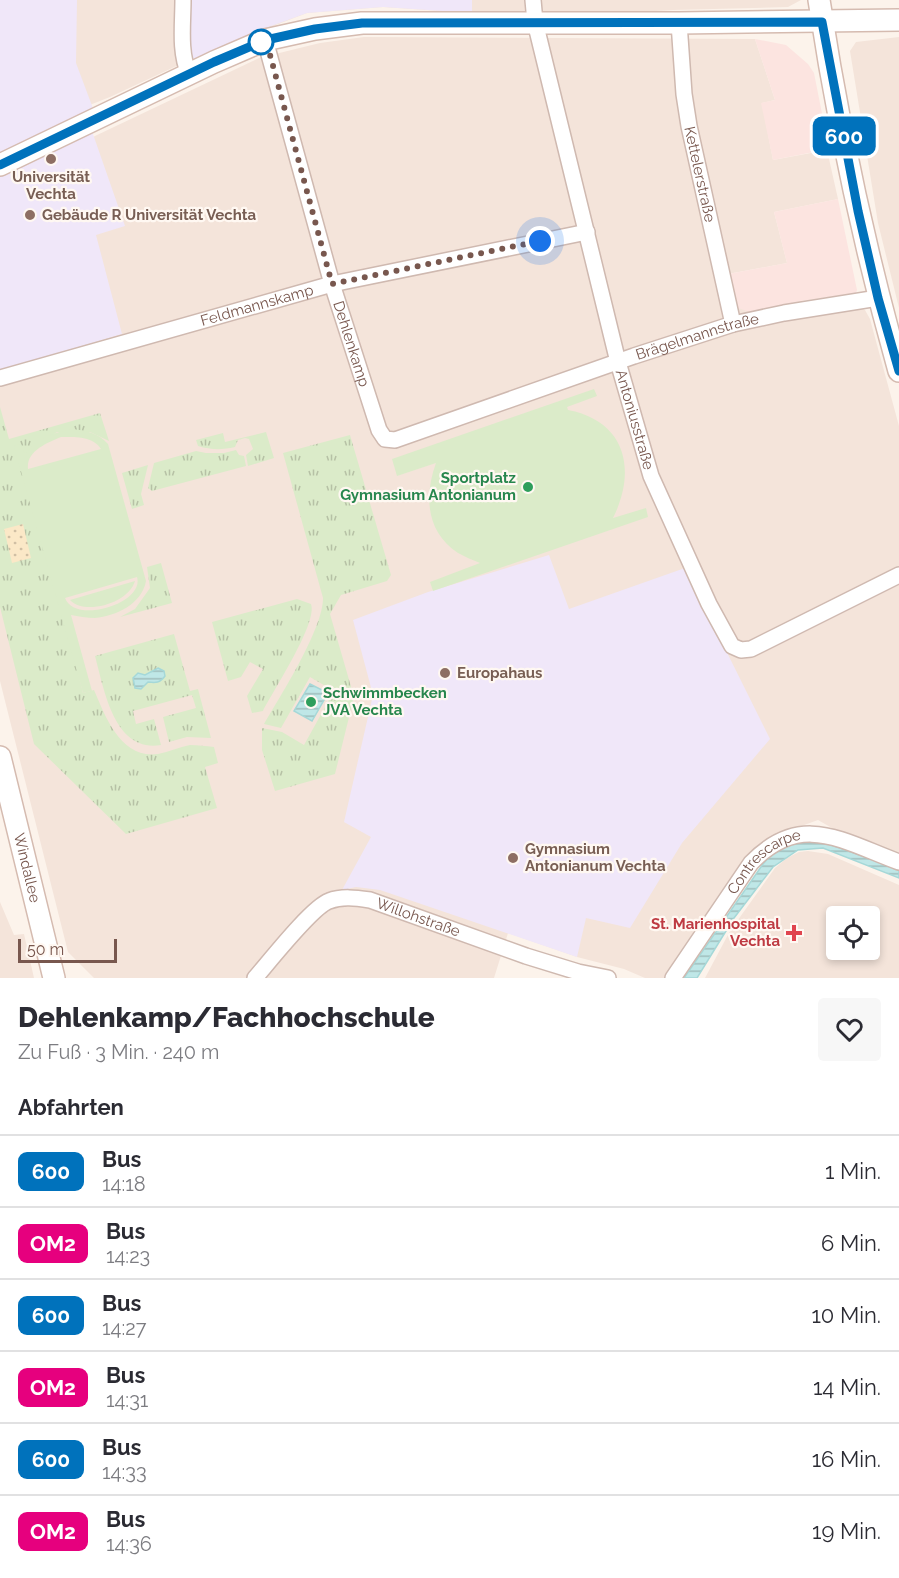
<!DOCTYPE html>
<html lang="de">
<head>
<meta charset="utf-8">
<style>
	body { margin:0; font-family:Raleway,sans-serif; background:#f7f7f7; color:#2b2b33; height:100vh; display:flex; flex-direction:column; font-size:22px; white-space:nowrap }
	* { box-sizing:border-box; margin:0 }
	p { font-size:20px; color:#7c7c81 }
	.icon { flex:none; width:33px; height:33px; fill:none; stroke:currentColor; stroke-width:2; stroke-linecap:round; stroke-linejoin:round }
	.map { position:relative; height:978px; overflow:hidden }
	.drawer { display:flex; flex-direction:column; background:#fff; flex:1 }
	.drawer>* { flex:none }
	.badge { padding:0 12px; border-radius:9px; font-size:21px; line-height:39px }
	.buttons { position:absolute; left:826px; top:906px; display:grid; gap:12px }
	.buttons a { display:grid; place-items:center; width:54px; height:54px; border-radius:6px; background:#fff; box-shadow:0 3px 9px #0003; font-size:30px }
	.scale { position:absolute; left:18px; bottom:15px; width:99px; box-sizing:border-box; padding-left:6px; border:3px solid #78574e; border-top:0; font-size:16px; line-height:21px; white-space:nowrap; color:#78574e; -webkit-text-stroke:4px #fff8f2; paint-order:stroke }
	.you { position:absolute; width:30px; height:30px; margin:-15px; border:4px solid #fff; border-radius:50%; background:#1a73e8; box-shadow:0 0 0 9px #1a73e833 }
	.map>.badge { position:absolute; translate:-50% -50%; box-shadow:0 0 0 3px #fff }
	h2 { padding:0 18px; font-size:22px; line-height:54px }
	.round { display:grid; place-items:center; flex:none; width:63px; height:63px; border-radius:6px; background:#f7f7f7 }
	.head { display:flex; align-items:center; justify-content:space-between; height:102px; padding:0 18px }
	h1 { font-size:28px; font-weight:800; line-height:45px }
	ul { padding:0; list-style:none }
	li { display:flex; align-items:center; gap:18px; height:72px; padding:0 18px; border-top:2px solid #e1e1e2 }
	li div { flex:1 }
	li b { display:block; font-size:22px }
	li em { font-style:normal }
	li .badge { min-width:66px; font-weight:700; text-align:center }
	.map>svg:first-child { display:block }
</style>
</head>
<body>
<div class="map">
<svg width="899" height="978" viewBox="0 0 899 978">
	<defs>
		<pattern id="grass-tufts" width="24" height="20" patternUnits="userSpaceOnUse" patternTransform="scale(1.5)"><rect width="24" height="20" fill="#dbebc9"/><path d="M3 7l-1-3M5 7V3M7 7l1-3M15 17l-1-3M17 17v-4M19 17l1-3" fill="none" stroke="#b6c1a5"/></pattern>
		<pattern id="sand-dots" width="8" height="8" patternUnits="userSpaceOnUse" patternTransform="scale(1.5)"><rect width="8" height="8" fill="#fbe8c7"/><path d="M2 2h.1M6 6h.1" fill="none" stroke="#d0bfa4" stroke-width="1.8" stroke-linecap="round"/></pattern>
		<pattern id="water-rules" width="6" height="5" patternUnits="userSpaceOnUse" patternTransform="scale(1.5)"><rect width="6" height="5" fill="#bfe7e7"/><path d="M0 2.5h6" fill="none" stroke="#a0bebd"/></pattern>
	</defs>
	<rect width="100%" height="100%" fill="#fcf3eb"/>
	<!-- residential -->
	<path fill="#f4e4da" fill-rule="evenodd" d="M 0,0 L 801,0 L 788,7 L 673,10 L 605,14 L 472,13 L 383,7 L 307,13 L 213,49 L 110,97 L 39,125 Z
		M 364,37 L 755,39 L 775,100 L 762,103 L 773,160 L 827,150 L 838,199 L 774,212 L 787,263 L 728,274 L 750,312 L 801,301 L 807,317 L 861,308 L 865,310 L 870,319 L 899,426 L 899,854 L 839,832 L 818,820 L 771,837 L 759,847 L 666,978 L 645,978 L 624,969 L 577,957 L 508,933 L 494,978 L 94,978 L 68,952 L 0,681 L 0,187 L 95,136 L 259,58 L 320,43 Z
		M 899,37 L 899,308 L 878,223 L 850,51 L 856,42 Z
		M 808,851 L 828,854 L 899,885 L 899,978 L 705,978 L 730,931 L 775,868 L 787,858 L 799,852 ZM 837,916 L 870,916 L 870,950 L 837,950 Z
		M 0,902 L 14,935 L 24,934 L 34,978 L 0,978 Z"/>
	<!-- commercial -->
	<path fill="#fce4e0" d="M 755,39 L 786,45 L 808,64 L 814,73 L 829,149 L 773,160 L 761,103 L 775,100 Z
		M 838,199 L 857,290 L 856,293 L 801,301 L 750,312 L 738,308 L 728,274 L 787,263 L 774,212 Z"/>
	<!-- education -->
	<path fill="#f0e7f9" d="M 0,0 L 77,0 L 76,63 L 94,111 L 86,114 L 125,226 L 96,235 L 122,334 L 0,370 Z
		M 188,0 L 472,0 L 472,13 L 383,7 L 307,13 L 263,29 L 192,60 L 187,39 Z
		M 549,555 L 569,609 L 685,568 L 770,739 L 682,843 L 630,928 L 586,918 L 577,957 L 380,890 L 356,887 L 342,890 L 371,837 L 344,822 L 373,695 L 353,620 L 428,592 Z"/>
	<!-- grass -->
	<path fill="url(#grass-tufts)" d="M 0,407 L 9,439 L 100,413 L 109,441 L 90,432 L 57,432 L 24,455 L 83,693 L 94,690 C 106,718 121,759 158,754 C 169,752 179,747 190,745 C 198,745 206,746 214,747 L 218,763 L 205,767 L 217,808 L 126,834 L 34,744 L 0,607 Z
		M 266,432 L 274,458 L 248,466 L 246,455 L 253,449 L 249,439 L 245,438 L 238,440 L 235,447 C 222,450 211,450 198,446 L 196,440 L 223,433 L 225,442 Z
		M 350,435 L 391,575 L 387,581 L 341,595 L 330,614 L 354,697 L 335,774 L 275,791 L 262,750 L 262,728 L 282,732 L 304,745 L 334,691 L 310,677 L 281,728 L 264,724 C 281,695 323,629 323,598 L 283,453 Z
		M 236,450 L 239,455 L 244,456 L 246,466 L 152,491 L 148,488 L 154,463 L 196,451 L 206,453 L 224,453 Z
		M 148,465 L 141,494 L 144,505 L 132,509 L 122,473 Z
		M 161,563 L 172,603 L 120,617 L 135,609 L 150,588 L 147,567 Z
		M 297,599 L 311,604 C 318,623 273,691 263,711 L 252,713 L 247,696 L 263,669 L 250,662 L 241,677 L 228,681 L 212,622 Z
		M 174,634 L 190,691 L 198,689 L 211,738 L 187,737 L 169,742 L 163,717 L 196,708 L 192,695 L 133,711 L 136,724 L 154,719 L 161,745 C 114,753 104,689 95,656 Z"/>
	<!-- sand -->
	<path fill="url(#sand-dots)" d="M 23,524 L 31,558 L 12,563 L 4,529 Z"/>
	<!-- green -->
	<path fill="#dbebc9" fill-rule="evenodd" d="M 594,389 L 597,396 L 567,407 L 568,410 C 626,421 637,470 613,518 L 646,508 L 648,517 L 433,591 L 430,582 L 480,563 C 473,560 465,557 458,553 C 426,532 424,496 436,463 L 397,476 L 392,459 Z
		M 73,429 C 88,431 98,433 108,444 L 146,581 C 142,604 116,616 95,618 C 87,618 78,616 71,615 L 92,691 L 83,693 L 14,446 L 21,444 L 25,454 C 37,438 54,432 73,429 ZM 61,437 C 75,437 93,436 101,449 L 28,469 C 26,451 47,443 61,437 ZM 137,577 C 145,603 75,625 65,598 Z
		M 135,581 C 129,603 85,616 70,600 Z"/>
	<!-- water -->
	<path fill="url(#water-rules)" stroke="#a5d8d8" stroke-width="1.5" d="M 158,668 L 164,671 L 165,676 C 160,683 156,683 148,682 L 141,689 L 135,688 L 133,678 L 138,673 L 145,675 Z
		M 310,684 L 328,693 L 312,721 L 294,711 Z
		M 794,842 L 823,842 L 899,869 L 899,878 L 823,848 L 798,850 L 773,867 L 734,918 L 697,978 L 684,978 L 763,864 L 771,855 Z"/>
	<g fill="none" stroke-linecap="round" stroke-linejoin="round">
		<defs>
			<g id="street">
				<path d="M 183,0 C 183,24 179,52 189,74"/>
				<path id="s1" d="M 533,0 L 535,22 L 618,362 L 651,476 L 709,604 L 732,646 L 741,650 L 751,649 L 899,575"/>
				<path id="s2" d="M 679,23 L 684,94 L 689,126 L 733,324"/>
				<path id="s3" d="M 265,40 L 332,284 L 379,430 L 385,439 L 395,440 L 634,356 L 733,324 L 784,313 L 878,298"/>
				<path id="s4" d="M 0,378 L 332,284 L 587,232"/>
				<path id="s5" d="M 255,978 C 269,962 312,907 329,901 C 342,896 356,898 370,900 L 526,956 L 578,972 L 608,978"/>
				<path id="s6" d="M 673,978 L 751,863 C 801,811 842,841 899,862"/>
			</g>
			<g id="secondary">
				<path d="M 819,0 C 838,125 865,250 899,371"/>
				<path d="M 0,165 L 214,62 L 265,40 L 315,29 L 362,23 L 679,23 L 899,20"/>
				<path id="s7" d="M 0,757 L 54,978"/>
			</g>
		</defs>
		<!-- street casing -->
		<use href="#street" stroke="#cfb9b0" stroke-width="18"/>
		<!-- secondary casing -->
		<use href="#secondary" stroke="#d5bbb0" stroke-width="24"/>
		<!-- street -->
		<use href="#street" stroke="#fff" stroke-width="15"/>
		<!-- secondary -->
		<use href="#secondary" stroke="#fff" stroke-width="21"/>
	</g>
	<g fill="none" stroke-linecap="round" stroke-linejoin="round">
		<defs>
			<path id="line" d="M 0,165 L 214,62 L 266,40 L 315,29 L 362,23 L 822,22 L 858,211 L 878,298 L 899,371"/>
		</defs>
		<!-- line casing -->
		<use href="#line" stroke="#fff" stroke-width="14"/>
		<!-- line -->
		<use href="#line" stroke="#0072bc" stroke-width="9"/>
		<!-- walk -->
		<path stroke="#78574e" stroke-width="6" stroke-dasharray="0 10.8" d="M 261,42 L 266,40 L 332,284 L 540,241"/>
	</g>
	<!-- markers -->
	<circle fill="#fff" stroke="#0072bc" stroke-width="3" cx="261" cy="42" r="12"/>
	<g fill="#8d6e63" stroke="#fff8f2" stroke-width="2">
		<circle cx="51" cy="159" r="6"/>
		<circle cx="30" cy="215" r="6"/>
		<circle cx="445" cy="673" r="6"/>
		<circle cx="513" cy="858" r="6"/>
	</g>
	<g fill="#2e9e5b" stroke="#fff8f2" stroke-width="2">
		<circle cx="528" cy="487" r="6"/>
		<circle cx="311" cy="702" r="6"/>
	</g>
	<path fill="#e0444e" stroke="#fff8f2" stroke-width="2" d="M791 924h6v6h6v6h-6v6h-6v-6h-6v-6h6z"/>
	<g text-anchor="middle" stroke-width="4.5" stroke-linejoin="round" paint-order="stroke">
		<!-- street labels -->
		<g font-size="15" fill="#78574e" stroke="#fff8f2">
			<text dy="5" stroke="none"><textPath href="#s2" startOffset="153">Kettelerstraße</textPath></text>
			<text dy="5" stroke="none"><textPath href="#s4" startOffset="267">Feldmannskamp</textPath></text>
			<text dy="5" stroke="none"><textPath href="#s3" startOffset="747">Brägelmannstraße</textPath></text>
			<text dy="5" stroke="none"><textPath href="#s3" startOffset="316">Dehlenkamp</textPath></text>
			<text dy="5" stroke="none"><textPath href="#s1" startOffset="432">Antoniusstraße</textPath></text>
			<text dy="5" stroke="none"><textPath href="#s6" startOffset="150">Contrescarpe</textPath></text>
			<text dy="5" stroke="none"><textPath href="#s7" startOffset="114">Windallee</textPath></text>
			<text dy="5" stroke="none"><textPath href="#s5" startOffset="200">Willohstraße</textPath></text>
		</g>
		<!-- education labels -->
		<g font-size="15" font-weight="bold" fill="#785e54" stroke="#fff8f2" text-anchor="start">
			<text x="51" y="182" text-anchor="middle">Universität<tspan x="51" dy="17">Vechta</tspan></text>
			<text x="42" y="220">Gebäude R Universität Vechta</text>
			<text x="457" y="678">Europahaus</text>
			<text x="525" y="854">Gymnasium<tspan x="525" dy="17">Antonianum Vechta</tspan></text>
		</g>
		<!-- leisure labels -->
		<g font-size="15" font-weight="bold" fill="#27864d" stroke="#fff8f2" text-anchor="end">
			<text x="516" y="483">Sportplatz<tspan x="516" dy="17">Gymnasium Antonianum</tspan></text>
			<text x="323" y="698" text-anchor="start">Schwimmbecken<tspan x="323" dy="17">JVA Vechta</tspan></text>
		</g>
		<!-- health labels -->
		<g font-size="15" font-weight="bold" fill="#be3a42" stroke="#fff8f2" text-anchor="end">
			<text x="780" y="929">St. Marienhospital<tspan x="780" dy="17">Vechta</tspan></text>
		</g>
	</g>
</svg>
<div class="buttons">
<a><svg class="icon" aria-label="locate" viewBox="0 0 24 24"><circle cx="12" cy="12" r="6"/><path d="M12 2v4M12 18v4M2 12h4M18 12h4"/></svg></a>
</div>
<div class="scale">50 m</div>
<div class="you" style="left:540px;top:241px"></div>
<b class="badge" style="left:844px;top:136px;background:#0072bc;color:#fff">600</b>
</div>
<section class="drawer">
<div class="head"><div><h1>Dehlenkamp/Fachhochschule</h1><p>Zu Fuß · 3 Min. · 240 m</p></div><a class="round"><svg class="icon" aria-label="heart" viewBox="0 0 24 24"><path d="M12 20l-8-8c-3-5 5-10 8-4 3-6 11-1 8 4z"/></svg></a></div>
<h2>Abfahrten</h2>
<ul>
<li><span class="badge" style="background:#0072bc;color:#fff">600</span><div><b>Bus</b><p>14:18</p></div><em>1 Min.</em></li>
<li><span class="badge" style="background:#e6007e;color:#fff">OM2</span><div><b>Bus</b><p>14:23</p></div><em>6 Min.</em></li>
<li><span class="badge" style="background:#0072bc;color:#fff">600</span><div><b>Bus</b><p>14:27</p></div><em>10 Min.</em></li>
<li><span class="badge" style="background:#e6007e;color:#fff">OM2</span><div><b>Bus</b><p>14:31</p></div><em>14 Min.</em></li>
<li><span class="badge" style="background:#0072bc;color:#fff">600</span><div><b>Bus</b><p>14:33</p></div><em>16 Min.</em></li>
<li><span class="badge" style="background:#e6007e;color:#fff">OM2</span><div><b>Bus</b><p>14:36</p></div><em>19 Min.</em></li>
</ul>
</section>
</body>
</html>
